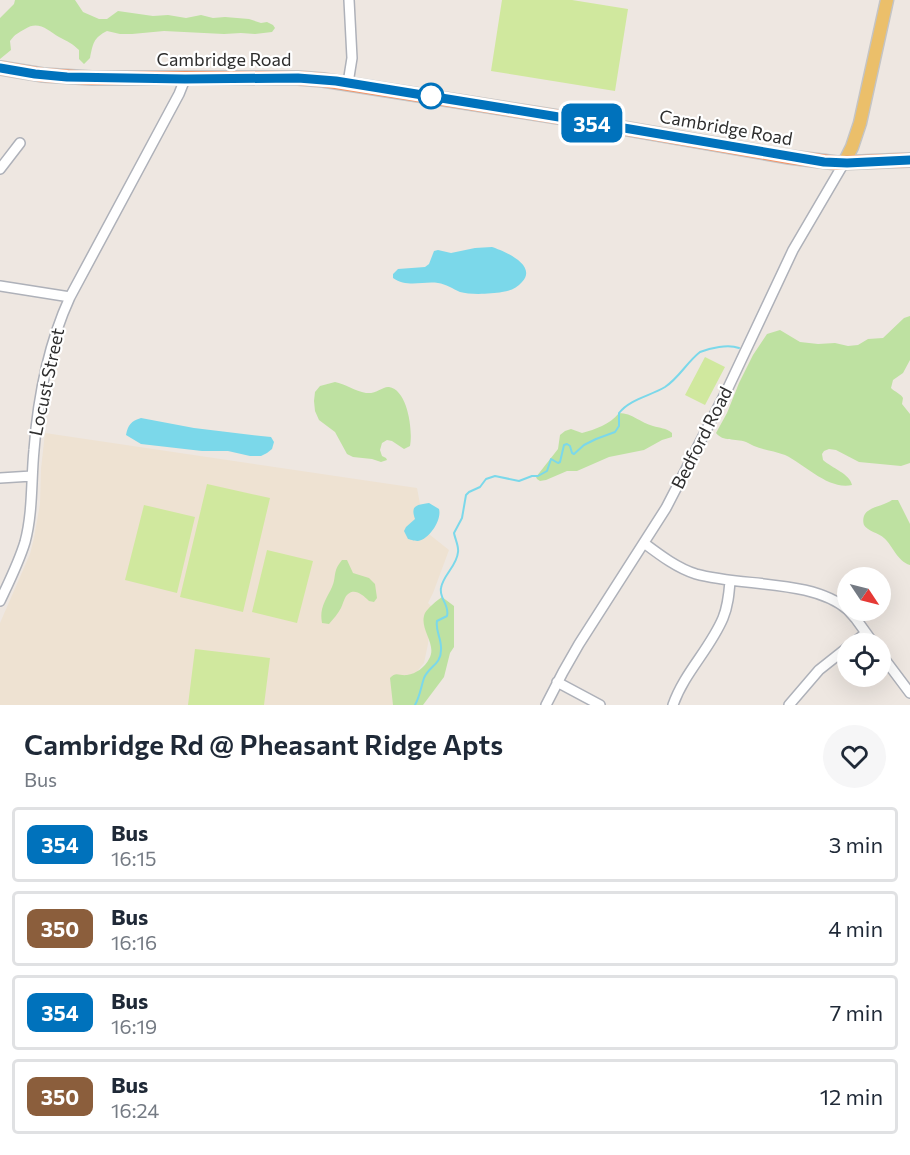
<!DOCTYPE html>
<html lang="en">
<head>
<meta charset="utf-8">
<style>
	body { margin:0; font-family:Commissioner,sans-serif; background:#f6f6f7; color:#1f2937; height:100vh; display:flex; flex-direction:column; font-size:22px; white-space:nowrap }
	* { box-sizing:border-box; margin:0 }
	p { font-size:20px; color:#747a83 }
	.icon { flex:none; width:33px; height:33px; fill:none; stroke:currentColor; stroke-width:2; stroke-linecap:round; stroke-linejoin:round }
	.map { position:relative; height:705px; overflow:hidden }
	.details { display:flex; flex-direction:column; background:#fff; flex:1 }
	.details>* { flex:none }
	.badge { padding:0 12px; border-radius:9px; font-size:21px; line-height:39px }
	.needle { width:39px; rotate:125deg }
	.controls { position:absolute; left:837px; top:567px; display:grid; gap:12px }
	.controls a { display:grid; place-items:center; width:54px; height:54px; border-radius:50%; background:#fff; box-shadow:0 6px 24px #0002; font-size:30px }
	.map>.badge { position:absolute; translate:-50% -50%; box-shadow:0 0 0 3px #fff }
	.round { display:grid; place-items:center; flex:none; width:63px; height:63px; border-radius:32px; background:#f6f6f7 }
	.headline { display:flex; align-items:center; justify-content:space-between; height:102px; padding:0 24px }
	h1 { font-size:28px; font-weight:600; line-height:45px }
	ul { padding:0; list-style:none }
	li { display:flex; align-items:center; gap:18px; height:75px; margin:0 12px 9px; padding:0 12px; border:3px solid #e0e1e3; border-radius:6px }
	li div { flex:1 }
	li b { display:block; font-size:22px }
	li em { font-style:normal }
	li .badge { min-width:66px; font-weight:700; text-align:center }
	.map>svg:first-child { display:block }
</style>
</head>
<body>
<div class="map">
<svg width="910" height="705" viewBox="0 0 910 705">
	<rect width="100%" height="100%" fill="#eee7e1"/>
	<!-- education -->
	<path fill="#eee2d2" d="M 45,433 L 417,488 L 425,531 L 449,550 L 433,593 L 428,603 L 432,607 L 428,644 L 424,663 L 415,674 L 406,705 L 0,705 L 0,623 L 30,554 L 34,538 L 40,504 L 41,469 Z"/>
	<!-- green -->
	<path fill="#bee1a1" d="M 15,0 L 75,0 L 83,12 L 99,19 L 107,19 L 118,11 L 153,16 L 168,15 L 186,18 L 201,15 L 213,18 L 225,17 L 249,19 L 261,23 L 267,22 L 273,25 L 275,28 L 272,32 L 255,34 L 241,33 L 224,34 L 164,31 L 132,34 L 120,34 L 107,31 C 93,38 93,44 90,58 L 84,64 L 79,59 L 79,50 C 73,44 67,41 59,37 C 48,30 38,20 25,29 C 17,34 16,33 10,41 L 11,50 L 0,59 L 0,18 L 14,4 Z
		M 910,316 L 910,360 L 903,373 L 893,380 L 891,388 C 895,392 901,394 903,398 L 902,404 L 910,414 L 910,463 L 901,466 L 859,462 L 836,450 L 829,449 L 824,451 L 822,454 L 823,460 C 832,468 850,474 852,485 C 828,490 806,465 785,455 C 775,451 764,450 754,446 C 751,445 749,443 746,442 C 735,438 723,442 716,433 L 727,413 L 739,383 L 753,355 L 767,334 L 780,330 L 800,342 L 818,344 L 835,343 L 848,346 L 858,345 L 868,339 L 883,338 L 904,318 Z
		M 335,382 C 345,384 355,391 366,393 C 377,394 383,386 389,387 C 408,390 413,431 410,446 L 404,449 L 392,441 L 387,440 L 382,443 L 380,450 L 382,456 L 386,458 L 387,460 L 381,462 L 372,459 L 353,457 L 347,454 L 335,432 L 319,420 L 315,411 L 314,401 L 315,392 L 320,386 Z
		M 619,413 C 632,413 641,423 653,426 C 660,428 666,428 672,433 L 672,437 L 662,440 L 644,450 L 609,457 L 577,471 L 567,471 L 546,480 L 540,481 L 537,479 L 536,477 L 558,449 L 560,435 L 565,431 L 571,429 L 582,433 C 596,429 609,425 619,413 Z
		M 892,500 L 898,500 L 910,524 L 910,565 C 897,561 893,546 884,538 C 879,533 867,531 864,525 C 863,523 863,518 864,516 C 867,507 884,506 892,500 Z
		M 342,560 L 347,560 L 353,573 L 369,578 L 375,584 L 377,598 L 374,602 L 369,601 C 362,594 352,586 345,598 C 344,600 342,606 341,608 C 338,614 333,619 329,624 L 322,623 C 319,608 326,600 332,587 C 337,576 332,572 342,560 Z
		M 442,597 L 454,606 L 454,647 L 450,653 L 444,677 L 423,705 L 393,705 L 390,678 C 396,671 399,676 407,675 C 416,674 425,667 429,659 C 438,644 418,629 425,613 C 428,608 436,601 442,597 Z"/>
	<!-- pitch -->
	<path fill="#d0e89e" d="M 502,0 L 572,0 L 628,9 L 615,91 L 491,71 Z
		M 705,357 L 725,367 L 705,405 L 685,395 Z
		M 207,484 L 270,498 L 243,612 L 180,597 Z
		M 144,505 L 195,517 L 177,593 L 125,580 Z
		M 267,550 L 313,561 L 297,623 L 252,612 Z
		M 195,649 L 270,658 L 264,705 L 188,705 Z"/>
	<!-- water -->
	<path fill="#7bd8ea" d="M 492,247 C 504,251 538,265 522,282 C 517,288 510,291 502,292 C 491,294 470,295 460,292 C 453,289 446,284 438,283 C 423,281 407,288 393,278 L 393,274 L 398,269 L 425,267 L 429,264 L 434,251 L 438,250 L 451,253 L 475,248 Z
		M 141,418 L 194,428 L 261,436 L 271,437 L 274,442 L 272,449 L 267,453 L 261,456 L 250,456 L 228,451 L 202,451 L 141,444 L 126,435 C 128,425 131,421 141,418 Z
		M 429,503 L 439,509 C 442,519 430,539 418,541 C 416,541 411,540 408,539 L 404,531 L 406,527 L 415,519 C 410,505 417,505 429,503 Z"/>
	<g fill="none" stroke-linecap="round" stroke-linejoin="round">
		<!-- stream -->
		<path stroke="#7bd8ea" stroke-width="2" d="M 415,705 C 420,696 421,687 424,678 C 429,666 441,665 441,650 C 442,639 435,631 437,621 L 447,616 C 450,605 439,599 441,588 C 443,575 457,566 458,552 C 459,546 455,539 454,533 L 462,518 L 466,495 L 469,492 L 480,487 L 486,479 L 495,476 L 519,481 L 532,476 L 538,476 L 547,471 L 551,459 L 558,463 L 560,462 L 564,445 L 567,444 L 570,446 L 572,453 L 574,454 L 584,445 L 596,439 L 615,432 L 619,426 L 619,413 C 630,399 650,396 665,387 C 679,378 687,362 700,352 C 710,348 728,344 739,348"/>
		<defs>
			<path id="minor" d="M 348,83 L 352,58 L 349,0
				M 0,169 L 20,143
				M 0,286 L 70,297
				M 0,478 L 32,476
				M 644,543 C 660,555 677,568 696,574 C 742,587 813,579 848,610
				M 0,601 C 9,582 19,562 25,542 C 33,512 31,480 34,450 C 38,397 48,345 70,297 L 179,94 L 185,79
				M 848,610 L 856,619 L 874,644
				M 852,644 L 866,633
				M 880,653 L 910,693
				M 557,682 L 600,705
				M 546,705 L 563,672 L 579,644 L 666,508 L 728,388 L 793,250 L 844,163
				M 673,705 C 684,673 710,649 723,618 C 728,606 729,594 730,581
				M 789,705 L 819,670 L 848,647"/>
			<path id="major" d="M 844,163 L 852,147 L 860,123 L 887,0"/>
			<path id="highway" d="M 0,68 L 43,75 L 92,78 L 298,78 L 323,80 L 571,119 L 789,157 L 837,163 L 910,160"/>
		</defs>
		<!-- minor casing -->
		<use href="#minor" stroke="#aeb1b9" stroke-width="12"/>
		<!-- major casing -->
		<use href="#major" stroke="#c4c4c4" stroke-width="15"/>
		<!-- highway casing -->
		<use href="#highway" stroke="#c4c4c4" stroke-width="16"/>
		<!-- minor -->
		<use href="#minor" stroke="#fff" stroke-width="9"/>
		<!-- major -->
		<use href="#major" stroke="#ebbf6a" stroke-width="12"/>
		<!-- highway -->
		<use href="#highway" stroke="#f79364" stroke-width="14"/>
	</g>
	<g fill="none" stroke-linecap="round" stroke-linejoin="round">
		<defs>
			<path id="line" d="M 0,68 L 35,74 L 67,77 L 185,79 L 298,78 L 336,81 L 571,119 L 824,162 L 847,163 L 910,160"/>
		</defs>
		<!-- line casing -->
		<use href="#line" stroke="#fff" stroke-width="14"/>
		<!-- line -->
		<use href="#line" stroke="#0072bc" stroke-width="9"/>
	</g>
	<!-- markers -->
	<circle fill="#fff" stroke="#0072bc" stroke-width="3" cx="431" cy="96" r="12"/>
	<g text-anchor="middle" stroke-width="4.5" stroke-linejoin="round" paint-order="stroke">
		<!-- street labels -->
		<g font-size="18" fill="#2e2e2e" stroke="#fff">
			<text x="224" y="66">Cambridge Road</text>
			<text transform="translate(726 128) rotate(10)" y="6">Cambridge Road</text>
			<text transform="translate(47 382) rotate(-78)" y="6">Locust Street</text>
			<text transform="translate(702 438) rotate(-63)" y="6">Bedford Road</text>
		</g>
	</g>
</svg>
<div class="controls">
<a><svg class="needle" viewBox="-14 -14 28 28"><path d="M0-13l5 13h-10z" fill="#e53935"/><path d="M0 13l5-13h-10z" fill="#747a83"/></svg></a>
<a><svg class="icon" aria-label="locate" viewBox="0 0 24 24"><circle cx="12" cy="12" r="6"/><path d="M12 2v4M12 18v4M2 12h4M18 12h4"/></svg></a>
</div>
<b class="badge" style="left:592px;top:123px;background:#0072bc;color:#fff">354</b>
</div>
<section class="details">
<div class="headline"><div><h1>Cambridge Rd @ Pheasant Ridge Apts</h1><p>Bus</p></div><a class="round"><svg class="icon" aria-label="heart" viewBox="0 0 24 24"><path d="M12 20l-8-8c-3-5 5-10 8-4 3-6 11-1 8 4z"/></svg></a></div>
<ul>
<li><span class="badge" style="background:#0072bc;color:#fff">354</span><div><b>Bus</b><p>16:15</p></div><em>3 min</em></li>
<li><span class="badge" style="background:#8b5e3c;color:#fff">350</span><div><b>Bus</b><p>16:16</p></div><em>4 min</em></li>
<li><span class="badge" style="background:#0072bc;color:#fff">354</span><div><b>Bus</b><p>16:19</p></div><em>7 min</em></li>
<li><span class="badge" style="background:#8b5e3c;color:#fff">350</span><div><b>Bus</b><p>16:24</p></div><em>12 min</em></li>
</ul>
</section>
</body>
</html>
